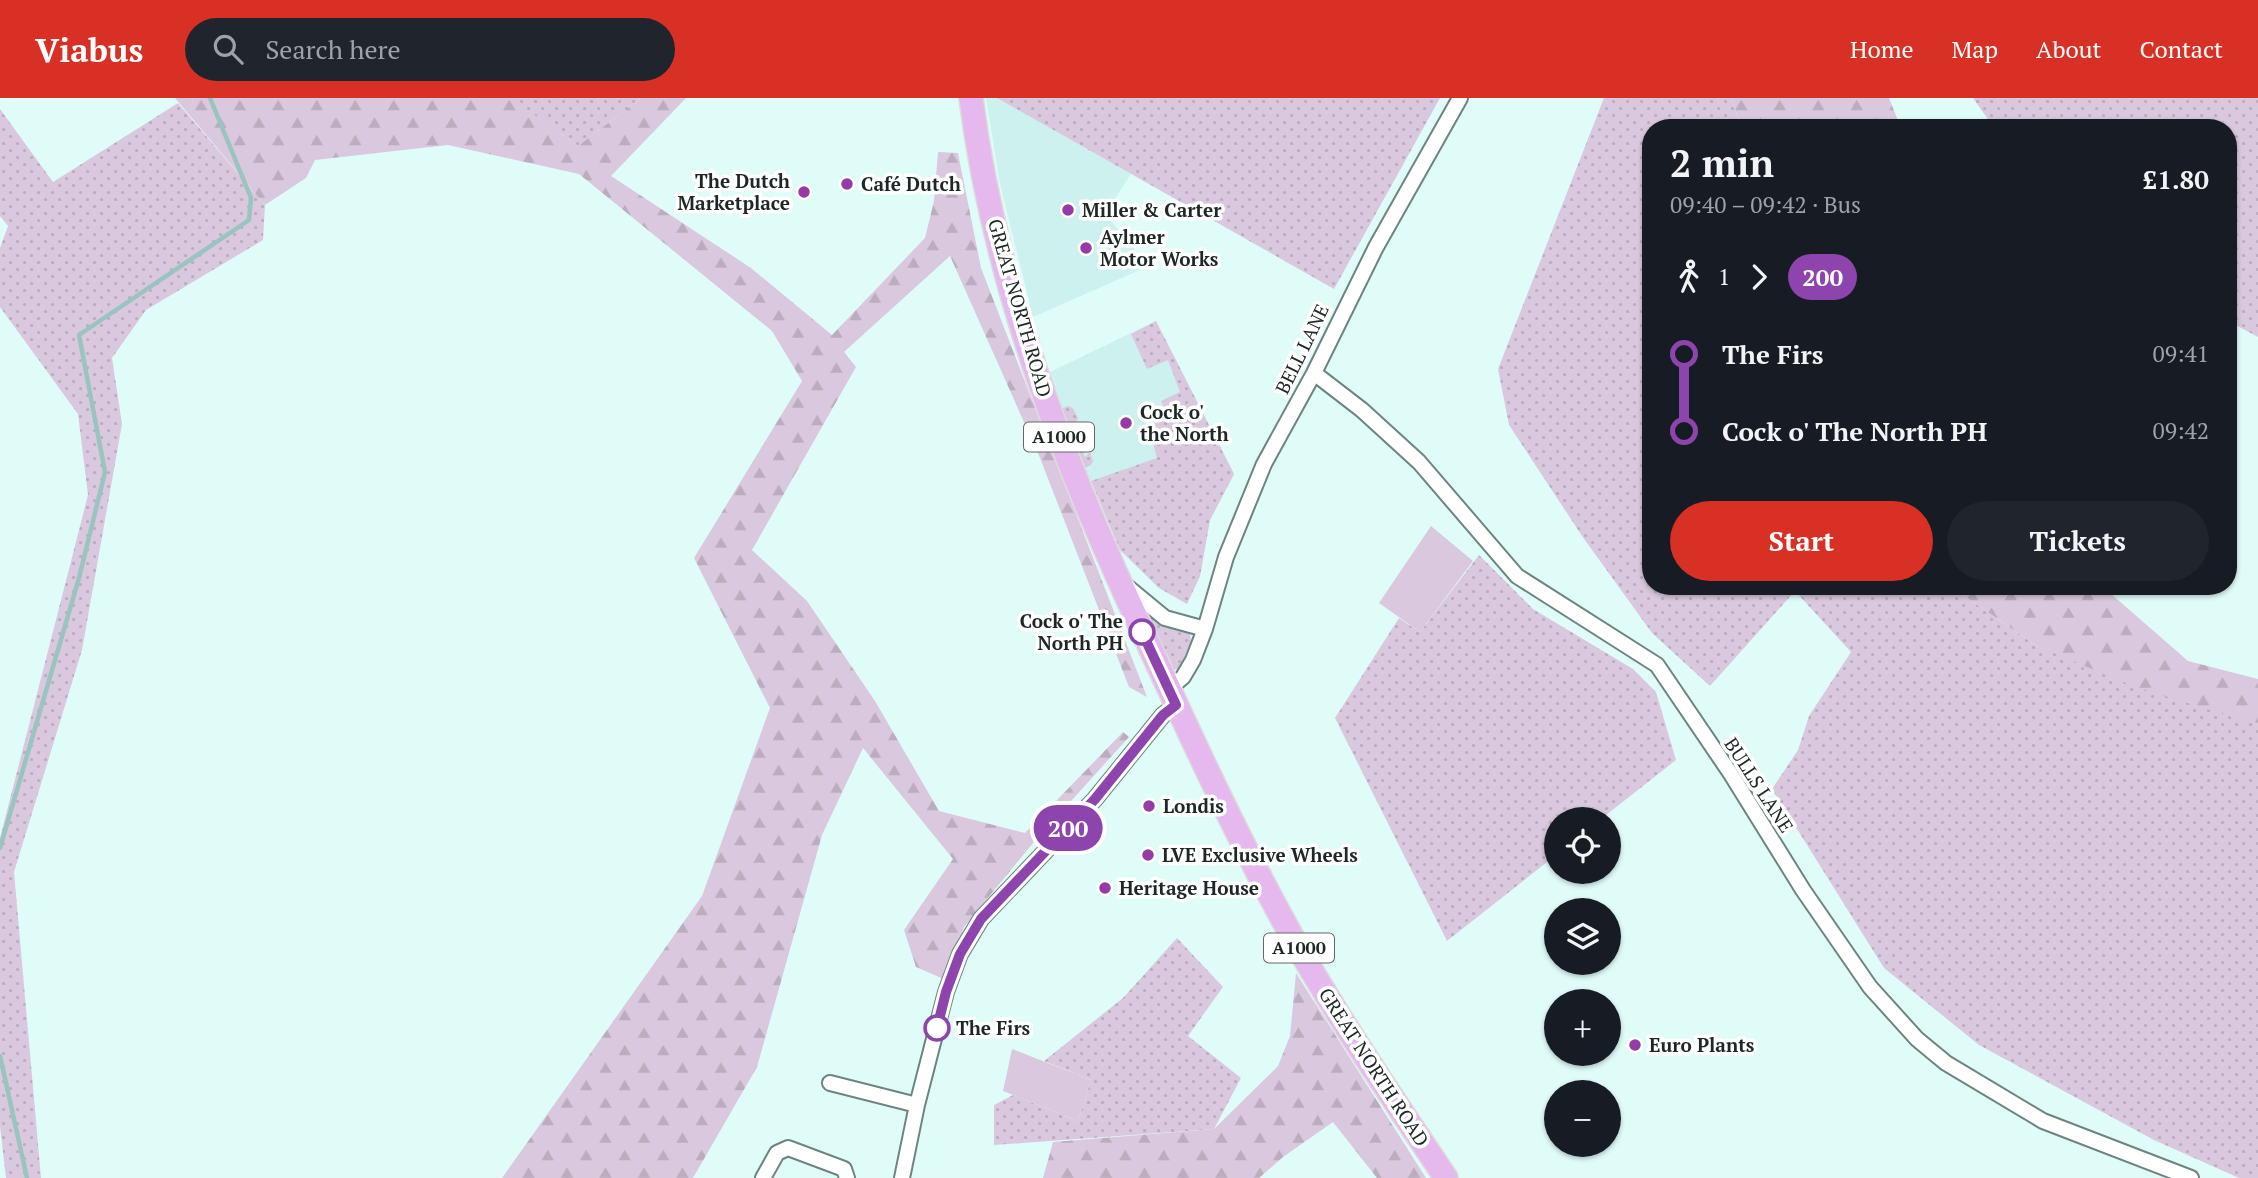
<!DOCTYPE html>
<html lang="en">
<head>
<meta charset="utf-8">
<style>
	body { margin:0; font-family:"PT Serif",serif; background:#20242c; color:#f1f3f6; height:100vh; display:flex; flex-direction:column; font-size:26px; white-space:nowrap }
	* { box-sizing:border-box; margin:0 }
	p { font-size:23px; color:#9ea1a6 }
	.icon { flex:none; width:38px; height:38px; fill:none; stroke:currentColor; stroke-width:2; stroke-linecap:round; stroke-linejoin:round }
	.map { position:relative; flex:1; overflow:hidden }
	.panel { position:absolute; left:1642px; top:21px; width:595px; height:476px; display:flex; flex-direction:column; background:#171b24; border-radius:28px; box-shadow:0 2px 5px #0004 }
	.panel>* { flex:none }
	.badge { padding:0 14px; border-radius:23px; font-size:24px; line-height:46px }
	.tools { position:absolute; left:1544px; top:709px; display:grid; gap:14px }
	.tools a { display:grid; place-items:center; width:77px; height:77px; border-radius:50%; background:#171b24; box-shadow:0 2px 5px #0004; font-size:35px }
	.map>.badge { position:absolute; translate:-50% -50%; box-shadow:0 0 0 4px #fff }
	.legs { display:flex; align-items:center; gap:10px; height:77px; padding:0 28px; font-size:23px }
	.legs p { margin-inline-start:auto }
	.head { display:flex; align-items:center; justify-content:space-between; height:119px; padding:0 28px }
	h1 { font-size:38px; font-weight:600; line-height:52px }
	.button { display:flex; gap:14px; margin-top:auto; padding:14px 28px }
	.button a { flex:1; height:80px; border-radius:42px; background:#d93025; color:#fff; font-size:28px; font-weight:600; line-height:80px; text-align:center }
	.button a+a { background:#20242c; color:#f1f3f6 }
	ul { padding:0 28px; list-style:none }
	li { display:flex; align-items:center; gap:24px; height:77px; font-size:26px }
	li i { display:grid; place-items:center; width:10px; height:100%; margin:0 9px; background:currentColor }
	li i::after { content:''; width:18px; height:18px; margin:-9px; border:5px solid; border-radius:50%; background:#171b24 }
	li p { margin-inline-start:auto }
	li:first-child i { background:linear-gradient(#0000 50%,currentColor 0) }
	li:last-child i { background:linear-gradient(currentColor 50%,#0000 0) }
	header { display:flex; align-items:center; gap:42px; box-sizing:border-box; height:98px; padding:0 35px; background:#d93025; color:#fff }
	header strong { font-size:33px }
	nav { display:flex; gap:38px; margin-inline-start:auto; font-size:24px }
	.search { width:490px; height:63px; background:#20242c; display:flex; align-items:center; gap:18px; box-sizing:border-box; padding:0 24px; border-radius:38px; color:#9ea1a6; font-size:26px }
	.map>svg:first-child { display:block }
</style>
</head>
<body>
<header>
<strong>Viabus</strong>
<div class="search"><svg class="icon" aria-label="search" viewBox="0 0 24 24"><circle cx="10" cy="10" r="6"/><path d="M15 15l6 6"/></svg>Search here</div>
<nav><a>Home</a><a>Map</a><a>About</a><a>Contact</a></nav>
</header>
<div class="map">
<svg width="2258" height="1080" viewBox="0 0 2258 1080">
	<defs>
		<pattern id="grass-dots" width="8" height="8" patternUnits="userSpaceOnUse" patternTransform="scale(1.75)"><rect width="8" height="8" fill="#dac8de"/><path d="M2 2h.1M6 6h.1" fill="none" stroke="#bbacbe" stroke-width="1.8" stroke-linecap="round"/></pattern>
		<pattern id="forest-firs" width="22" height="20" patternUnits="userSpaceOnUse" patternTransform="scale(1.75)"><rect width="22" height="20" fill="#dac8de"/><path d="M5 1l3.5 6h-7zM16 11l3.5 6h-7z" fill="#bbacbe"/></pattern>
	</defs>
	<rect width="100%" height="100%" fill="#e0fcf9"/>
	<!-- built -->
	<path fill="#ccf1ee" d="M 986,0 L 997,0 L 1131,76 L 1105,116 L 1149,168 L 1033,219 L 1000,86 Z
		M 1156,223 L 1234,376 L 1210,422 L 1200,478 L 1187,506 L 1159,490 L 1120,452 L 1091,383 L 1083,371 L 1050,274 Z"/>
	<!-- grass -->
	<path fill="url(#grass-dots)" d="M 510,0 L 641,0 L 578,48 Z
		M 997,0 L 1440,0 L 1334,191 Z
		M 1604,0 L 1731,0 L 1742,30 L 1650,30 L 1650,488 L 1950,488 L 2037,548 L 2258,627 L 2258,1080 L 2239,1080 L 2154,1042 L 1979,947 L 1884,870 L 1772,691 L 1798,652 L 1809,618 L 1851,554 L 1795,493 L 1710,588 L 1652,535 L 1582,438 L 1509,327 L 1498,271 Z
		M 1973,0 L 2258,0 L 2258,239 L 2228,223 L 2228,30 L 1994,30 Z
		M 178,5 L 265,107 L 263,142 L 146,212 L 112,260 L 122,326 L 82,552 L 14,774 L 41,1080 L 6,1080 L 0,1028 L 0,740 L 88,397 L 78,316 L 0,209 L 0,150 L 8,128 L 0,118 L 0,11 L 53,84 Z
		M 1156,223 L 1234,376 L 1210,422 L 1200,478 L 1187,506 L 1159,490 L 1120,452 L 1091,383 L 1157,360 L 1148,327 L 1169,319 L 1161,303 L 1180,294 L 1168,262 L 1147,271 L 1131,236 Z
		M 1068,308 L 1073,310 L 1078,321 L 1073,327 L 1085,359 L 1090,354 L 1093,363 L 1091,367 L 1083,371 L 1061,311 Z
		M 1479,457 L 1533,511 L 1633,571 L 1656,594 L 1676,662 L 1601,721 L 1556,721 L 1556,757 L 1447,843 L 1335,620 L 1399,520 L 1420,534 Z
		M 1145,514 L 1190,535 L 1191,543 L 1179,571 L 1172,572 Z
		M 1177,840 L 1223,889 L 1188,938 L 1241,980 L 1214,1031 L 994,1047 L 994,1007 L 1013,997 L 1078,1023 L 1091,982 L 1044,963 L 1123,900 Z"/>
	<!-- forest -->
	<path fill="url(#forest-firs)" d="M 175,0 L 511,0 L 578,48 L 641,0 L 686,0 L 611,78 L 751,170 L 832,237 L 925,140 L 934,103 L 938,54 L 958,55 L 981,170 L 1147,599 L 1129,589 L 1040,360 L 950,158 L 844,254 L 856,269 L 752,452 L 807,503 L 875,603 L 939,713 L 1025,735 L 1123,634 L 1129,639 L 1034,744 L 964,829 L 946,882 L 916,869 L 904,832 L 953,761 L 863,650 L 822,737 L 757,969 L 693,1080 L 502,1080 L 702,798 L 770,610 L 694,460 L 802,283 L 772,233 L 579,76 L 448,47 L 315,62 L 306,80 L 265,107 Z
		M 1731,0 L 1889,0 L 1901,30 L 1742,30 Z
		M 1950,488 L 2102,488 L 2188,563 L 2258,581 L 2258,627 L 2133,588 L 2037,548 Z
		M 1296,875 L 1426,1080 L 1377,1080 L 1333,1024 L 1283,1059 L 1259,1080 L 1043,1080 L 1053,1044 L 1214,1031 L 1278,968 L 1290,938 Z"/>
	<!-- pitch -->
	<path fill="#dac8de" d="M 1431,428 L 1473,463 L 1420,534 L 1379,505 Z
		M 1012,951 L 1091,982 L 1078,1023 L 1003,993 Z"/>
	<g fill="none" stroke-linecap="round" stroke-linejoin="round">
		<!-- stream -->
		<path stroke="#9ac4c0" stroke-width="4.5" d="M 0,750 L 79,480 L 105,374 L 79,237 L 249,122 L 251,100 L 210,0
			M 0,958 L 27,1080"/>
		<defs>
			<path id="minor" d="M 1314,275 L 1362,312 L 1419,364 L 1517,478 L 1657,567 L 1731,676 L 1803,792 L 1870,889 L 1917,941 L 1946,965 L 2043,1023 L 2191,1080
				M 1125,487 L 1165,520 L 1205,531
				M 1169,591 L 1183,579 L 1193,562 L 1205,531 L 1226,459 L 1264,366 L 1314,275 L 1376,149 L 1460,0
				M 830,985 L 917,1007
				M 763,1080 L 777,1055 L 788,1050 L 844,1071 L 847,1080
				M 902,1080 L 917,1007 L 946,894 L 960,856 L 981,821 L 1095,701 L 1163,617 L 1176,607"/>
			<path id="primary" d="M 971,0 C 995,190 1066,371 1147,543 C 1192,641 1237,739 1289,833 C 1336,918 1392,999 1446,1080"/>
		</defs>
		<!-- minor casing -->
		<use href="#minor" stroke="#6c8582" stroke-width="18"/>
		<!-- primary casing -->
		<use href="#primary" stroke="#dbdcdc" stroke-width="26"/>
		<!-- minor -->
		<use href="#minor" stroke="#fff" stroke-width="14"/>
		<!-- primary -->
		<use href="#primary" stroke="#e6b9ee" stroke-width="23"/>
	</g>
	<g fill="none" stroke-linecap="round" stroke-linejoin="round">
		<defs>
			<path id="line-1" d="M 937,930 L 946,894 L 960,856 L 981,821 L 1095,701 L 1163,617 L 1176,607 L 1142,534"/>
		</defs>
		<!-- line-1 casing -->
		<use href="#line-1" stroke="#fff" stroke-width="16"/>
		<!-- line-1 -->
		<use href="#line-1" stroke="#8e44ad" stroke-width="10"/>
	</g>
	<!-- markers -->
	<g fill="#963ba6" stroke="#fff" stroke-width="2.5">
		<circle cx="847" cy="86" r="7"/>
		<circle cx="804" cy="94" r="7"/>
		<circle cx="1068" cy="112" r="7"/>
		<circle cx="1086" cy="150" r="7"/>
		<circle cx="1126" cy="325" r="7"/>
		<circle cx="1149" cy="708" r="7"/>
		<circle cx="1148" cy="757" r="7"/>
		<circle cx="1105" cy="790" r="7"/>
		<circle cx="1635" cy="947" r="7"/>
	</g>
	<g fill="#fff" stroke="#8e44ad" stroke-width="3.5">
		<circle cx="1142" cy="534" r="12"/>
		<circle cx="937" cy="930" r="12"/>
	</g>
	<g text-anchor="middle" stroke-width="7" stroke-linejoin="round" paint-order="stroke">
		<!-- shield labels -->
		<g fill="#fff" stroke="#616867" stroke-width="2">
			<rect x="1024" y="324.5" width="70" height="29" rx="5"/>
			<rect x="1264" y="835.5" width="70" height="29" rx="5"/>
		</g>
		<g font-size="18" font-weight="bold" fill="#1d2726">
			<text x="1059" y="345">A1000</text>
			<text x="1299" y="856">A1000</text>
		</g>
		<!-- poi labels -->
		<g font-size="19" font-weight="bold" fill="#1d2726" stroke="#fff" text-anchor="start">
			<text x="790" y="90" text-anchor="end">The Dutch<tspan x="790" dy="22">Marketplace</tspan></text>
			<text x="861" y="93">Café Dutch</text>
			<text x="1082" y="119">Miller &amp; Carter</text>
			<text x="1100" y="146">Aylmer<tspan x="1100" dy="22">Motor Works</tspan></text>
			<text x="1140" y="321">Cock o'<tspan x="1140" dy="22">the North</tspan></text>
			<text x="1163" y="715">Londis</text>
			<text x="1162" y="764">LVE Exclusive Wheels</text>
			<text x="1119" y="797">Heritage House</text>
			<text x="1649" y="954">Euro Plants</text>
		</g>
		<!-- street labels -->
		<g font-size="19" fill="#1d2726" stroke="#fff">
			<text transform="translate(1020 210) rotate(74)" y="7">GREAT NORTH ROAD</text>
			<text transform="translate(1302 251) rotate(-64)" y="7">BELL LANE</text>
			<text transform="translate(1759 687) rotate(57)" y="7">BULLS LANE</text>
			<text transform="translate(1374 969) rotate(57)" y="7">GREAT NORTH ROAD</text>
		</g>
		<!-- stop labels -->
		<g font-size="19" font-weight="bold" fill="#1d2726" stroke="#fff" text-anchor="end">
			<text x="1123" y="530">Cock o' The<tspan x="1123" dy="22">North PH</tspan></text>
			<text x="956" y="937" text-anchor="start">The Firs</text>
		</g>
	</g>
</svg>
<div class="tools">
<a><svg class="icon" aria-label="locate" viewBox="0 0 24 24"><circle cx="12" cy="12" r="6"/><path d="M12 2v4M12 18v4M2 12h4M18 12h4"/></svg></a>
<a><svg class="icon" aria-label="layers" viewBox="0 0 24 24"><path d="M12 4l9 5-9 5-9-5zM3 14l9 5 9-5"/></svg></a>
<a>+</a>
<a>−</a>
</div>
<b class="badge" style="left:1068px;top:730px;background:#8e44ad;color:#fff">200</b>
<section class="panel">
<div class="head"><div><h1>2 min</h1><p>09:40 – 09:42 · Bus</p></div><b>£1.80</b></div>
<div class="legs"><svg class="icon" aria-label="walk" viewBox="0 0 24 24"><circle cx="13" cy="4" r="2"/><path d="M13 8l-2 6 4 7M11 14l-3 7M7 12l3-4h3l4 4"/></svg>1<svg class="icon" aria-label="forward" viewBox="0 0 24 24"><path d="M9 5l7 7-7 7"/></svg><b class="badge" style="background:#8e44ad;color:#fff">200</b></div>
<ul>
<li><i style="color:#8e44ad"></i><b>The Firs</b><p>09:41</p></li>
<li><i style="color:#8e44ad"></i><b>Cock o' The North PH</b><p>09:42</p></li>
</ul>
<div class="button"><a>Start</a><a>Tickets</a></div>
</section>
</div>
</body>
</html>
